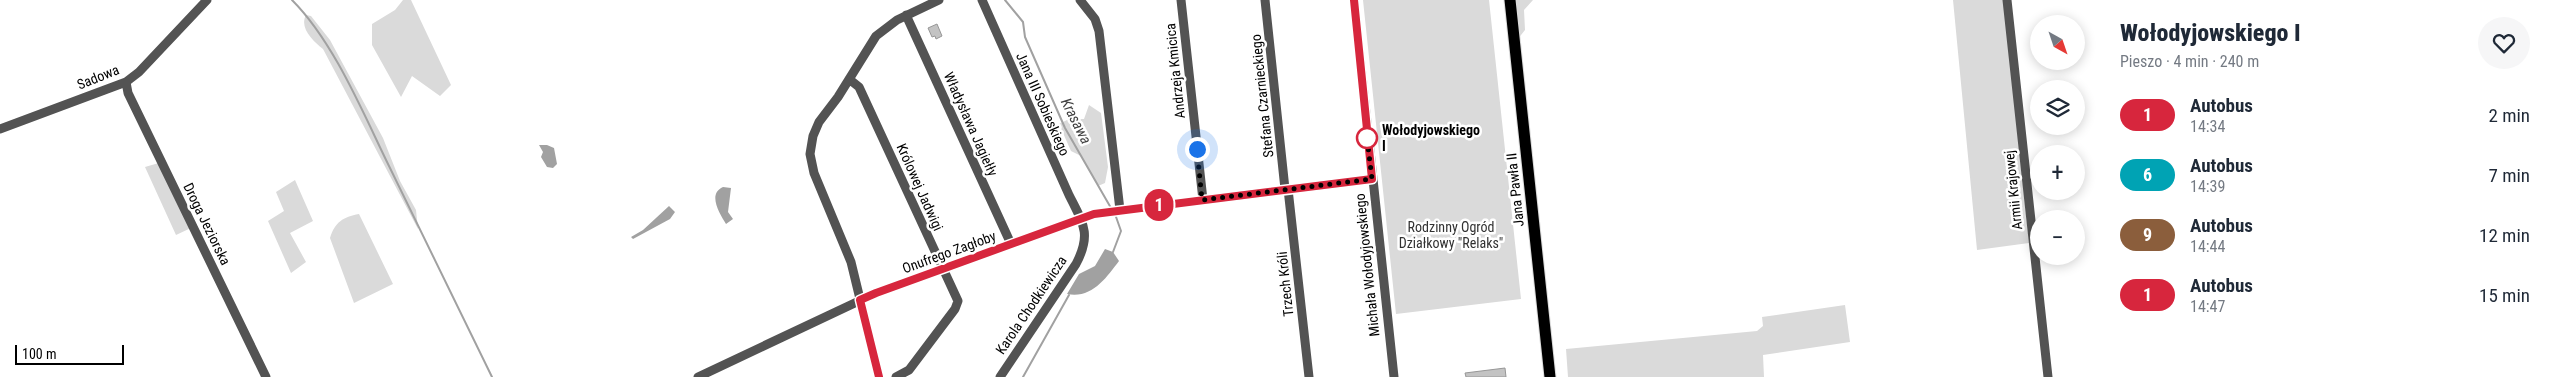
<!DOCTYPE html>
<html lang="pl">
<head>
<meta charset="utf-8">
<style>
	body { margin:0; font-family:"Roboto Condensed",sans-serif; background:#f6f6f7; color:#1f2937; height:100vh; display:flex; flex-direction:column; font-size:19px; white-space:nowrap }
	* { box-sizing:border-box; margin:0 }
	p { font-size:16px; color:#747a83 }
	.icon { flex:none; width:28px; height:28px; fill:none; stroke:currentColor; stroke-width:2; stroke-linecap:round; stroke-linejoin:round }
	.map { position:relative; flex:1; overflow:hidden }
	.drawer { display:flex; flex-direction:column; background:#fff; width:450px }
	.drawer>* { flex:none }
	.badge { padding:0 10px; border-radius:16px; font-size:18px; line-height:32px }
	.needle { width:32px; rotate:140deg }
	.fabs { position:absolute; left:2030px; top:15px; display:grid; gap:10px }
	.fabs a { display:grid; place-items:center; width:55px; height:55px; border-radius:50%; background:#fff; box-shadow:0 2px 12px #0003; font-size:25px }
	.scale { position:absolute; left:15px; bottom:12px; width:109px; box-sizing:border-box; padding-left:5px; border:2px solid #000; border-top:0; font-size:14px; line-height:18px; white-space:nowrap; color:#000; -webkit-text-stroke:4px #fff; paint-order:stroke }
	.you { position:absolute; width:25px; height:25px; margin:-12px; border:4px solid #fff; border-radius:50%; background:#1a73e8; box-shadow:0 0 0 8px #1a73e833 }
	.map>.badge { position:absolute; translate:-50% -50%; box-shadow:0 0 0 2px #fff }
	.round { display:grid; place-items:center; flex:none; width:52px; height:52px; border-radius:26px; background:#f6f6f7 }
	.summary { display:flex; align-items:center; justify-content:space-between; height:85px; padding:0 20px }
	h1 { font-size:24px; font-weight:800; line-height:38px }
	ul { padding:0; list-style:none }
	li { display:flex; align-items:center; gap:15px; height:60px; padding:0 20px }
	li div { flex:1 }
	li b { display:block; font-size:19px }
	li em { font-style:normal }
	li .badge { min-width:55px; font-weight:700; text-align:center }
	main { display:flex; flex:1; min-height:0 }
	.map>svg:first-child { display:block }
</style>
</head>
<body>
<main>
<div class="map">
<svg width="2100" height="377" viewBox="0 0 2100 377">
	<rect width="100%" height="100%" fill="#fff"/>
	<!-- green -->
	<path fill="#dadada" d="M 403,0 L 411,0 L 451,85 L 440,96 L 412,76 L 401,97 L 372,45 L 372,24 L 395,10 Z
		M 1363,0 L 1489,0 L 1521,299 L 1396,314 Z
		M 1513,0 L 1533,0 L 1524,10 L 1525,30 L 1517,40 Z
		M 1953,0 L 2004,0 L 2029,243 L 1977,250 Z
		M 306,15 L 311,16 L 330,40 L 383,138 L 400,181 L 416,210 L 418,229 L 323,49 C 313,41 299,28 306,15 Z
		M 1089,105 L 1101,113 L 1108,167 L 1105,183 L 1098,186 L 1081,156 L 1071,151 L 1059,124 L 1069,119 L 1084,119 Z
		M 162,162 L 193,227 L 176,235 L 145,167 Z
		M 295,180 L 313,221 L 290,233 L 306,262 L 291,273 L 268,221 L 284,211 L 276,192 Z
		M 359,214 L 393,284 L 354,303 L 330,238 C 335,222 343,217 359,214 Z
		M 1845,305 L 1850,342 L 1763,355 L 1764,377 L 1568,377 L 1566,349 L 1757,331 L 1763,326 L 1762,317 Z"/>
	<!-- water -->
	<path fill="#a1a1a1" d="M 539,145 L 547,145 L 554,148 L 557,164 L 553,168 L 547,167 L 541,157 L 543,152 Z
		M 723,187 L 731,188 L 728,212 L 733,219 L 726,224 C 720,214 707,194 723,187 Z
		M 669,206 L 675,212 L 670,219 L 633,239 L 631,237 L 643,230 Z
		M 1105,249 L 1113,252 L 1119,261 C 1106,278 1092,299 1067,294 L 1079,274 L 1095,266 Z"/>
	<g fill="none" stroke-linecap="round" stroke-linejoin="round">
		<!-- stream -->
		<path stroke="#a1a1a1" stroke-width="2" d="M 292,0 C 334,42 363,113 389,166 C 423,237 458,307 492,377
			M 1005,0 L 1023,22 L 1025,37 L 1065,128 L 1111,208
			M 1113,252 L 1121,231 L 1115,214
			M 1023,377 L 1069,295"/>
	</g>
	<!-- building -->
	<path fill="#c3c3c3" stroke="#979797" d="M 937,24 L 942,36 L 936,39 L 935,36 L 932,37 L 928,28 Z
		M 1505,368 L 1506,377 L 1466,377 L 1465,373 Z"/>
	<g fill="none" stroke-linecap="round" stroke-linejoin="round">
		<defs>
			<path id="major" d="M 1510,0 L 1550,377"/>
		</defs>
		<!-- major casing -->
		<use href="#major" stroke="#dbdbdb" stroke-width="13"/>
		<!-- minor -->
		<path stroke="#535353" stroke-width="9" d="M 982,0 L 1069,195 C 1083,223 1092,234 1076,264 L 1000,377
			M 1080,0 L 1095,19 L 1099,31 L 1120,210
			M 1181,0 L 1203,200
			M 1265,0 L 1285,189
			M 1354,0 L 1394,377
			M 2007,0 L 2048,377
			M 906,15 L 1011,244
			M 849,79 L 859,87 L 958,301 L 955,309 L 909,370 L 896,377
			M 126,82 L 128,93 L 266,377
			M 0,129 L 126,82 L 139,72 L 207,0
			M 1288,189 L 1309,377
			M 698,377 L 876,293 L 1094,214 L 1372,179
			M 879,377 L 851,262 L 814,173 L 810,154 L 813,136 L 819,122 L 838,97 L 876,36 L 897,20 L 939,0"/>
		<!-- major -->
		<use href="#major" stroke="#000" stroke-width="11"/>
	</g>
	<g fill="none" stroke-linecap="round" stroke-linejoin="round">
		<defs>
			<path id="line" d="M 879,377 L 860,300 L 876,293 L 1094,214 L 1372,179 L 1354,0"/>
		</defs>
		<!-- line casing -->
		<use href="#line" stroke="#fff" stroke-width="11"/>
		<!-- line -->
		<use href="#line" stroke="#d7263d" stroke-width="8"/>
		<!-- walk -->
		<path stroke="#000" stroke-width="5" stroke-dasharray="0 9" d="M 1197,149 L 1202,200 L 1372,179 L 1367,138"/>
	</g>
	<!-- markers -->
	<circle fill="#fff" stroke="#d7263d" stroke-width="2.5" cx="1367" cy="138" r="10"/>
	<g text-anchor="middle" stroke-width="5" stroke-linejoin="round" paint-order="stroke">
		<!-- street labels -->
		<g font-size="14" fill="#000" stroke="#fff">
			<text transform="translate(1175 71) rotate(-96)" y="5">Andrzeja Kmicica</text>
			<text transform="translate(98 77) rotate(-22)" y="5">Sadowa</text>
			<text transform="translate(1262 96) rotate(-96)" y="5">Stefana Czarnieckiego</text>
			<text transform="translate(1043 104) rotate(66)" y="5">Jana III Sobieskiego</text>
			<text transform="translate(971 124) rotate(66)" y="5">Władysława Jagiełły</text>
			<text transform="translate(920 187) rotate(66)" y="5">Królowej Jadwigi</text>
			<text transform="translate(1515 190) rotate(-96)" y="5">Jana Pawła II</text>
			<text transform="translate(2013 190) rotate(-96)" y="5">Armii Krajowej</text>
			<text transform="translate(207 224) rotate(64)" y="5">Droga Jeziorska</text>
			<text transform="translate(949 252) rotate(-20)" y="5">Onufrego Zagłoby</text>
			<text transform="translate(1367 265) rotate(-96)" y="5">Michała Wołodyjowskiego</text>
			<text transform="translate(1285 284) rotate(-96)" y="5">Trzech Króli</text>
			<text transform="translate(1031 305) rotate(-56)" y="5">Karola Chodkiewicza</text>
		</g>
		<!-- stop labels -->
		<g font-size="14" font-weight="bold" fill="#000" stroke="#fff" text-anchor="start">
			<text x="1382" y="135">Wołodyjowskiego<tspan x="1382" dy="16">I</tspan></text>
		</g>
		<!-- park labels -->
		<g font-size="14" fill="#313131" stroke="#fff">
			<text x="1451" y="232">Rodzinny Ogród<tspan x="1451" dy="16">Działkowy "Relaks"</tspan></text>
		</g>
		<!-- water labels -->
		<g font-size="15" font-style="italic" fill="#424242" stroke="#fff">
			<text transform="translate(1076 121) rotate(63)" y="5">Krasawa</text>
		</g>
	</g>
</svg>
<div class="fabs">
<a><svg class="needle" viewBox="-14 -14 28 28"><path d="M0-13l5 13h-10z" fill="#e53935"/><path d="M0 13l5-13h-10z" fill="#747a83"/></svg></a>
<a><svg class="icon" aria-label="layers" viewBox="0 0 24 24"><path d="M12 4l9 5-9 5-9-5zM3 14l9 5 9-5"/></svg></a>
<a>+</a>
<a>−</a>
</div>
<div class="scale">100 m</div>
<div class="you" style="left:1197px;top:149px"></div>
<b class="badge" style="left:1159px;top:205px;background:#d7263d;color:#fff">1</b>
</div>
<section class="drawer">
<div class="summary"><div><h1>Wołodyjowskiego I</h1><p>Pieszo · 4 min · 240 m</p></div><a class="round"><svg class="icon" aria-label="heart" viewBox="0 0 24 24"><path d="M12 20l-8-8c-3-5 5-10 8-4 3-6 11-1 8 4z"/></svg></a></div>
<ul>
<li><span class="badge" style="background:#d7263d;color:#fff">1</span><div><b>Autobus</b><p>14:34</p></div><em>2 min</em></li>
<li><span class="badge" style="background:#00a3b4;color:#fff">6</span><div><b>Autobus</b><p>14:39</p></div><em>7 min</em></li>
<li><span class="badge" style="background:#8b5e3c;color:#fff">9</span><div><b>Autobus</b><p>14:44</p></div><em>12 min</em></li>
<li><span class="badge" style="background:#d7263d;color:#fff">1</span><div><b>Autobus</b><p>14:47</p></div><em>15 min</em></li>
</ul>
</section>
</main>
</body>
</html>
